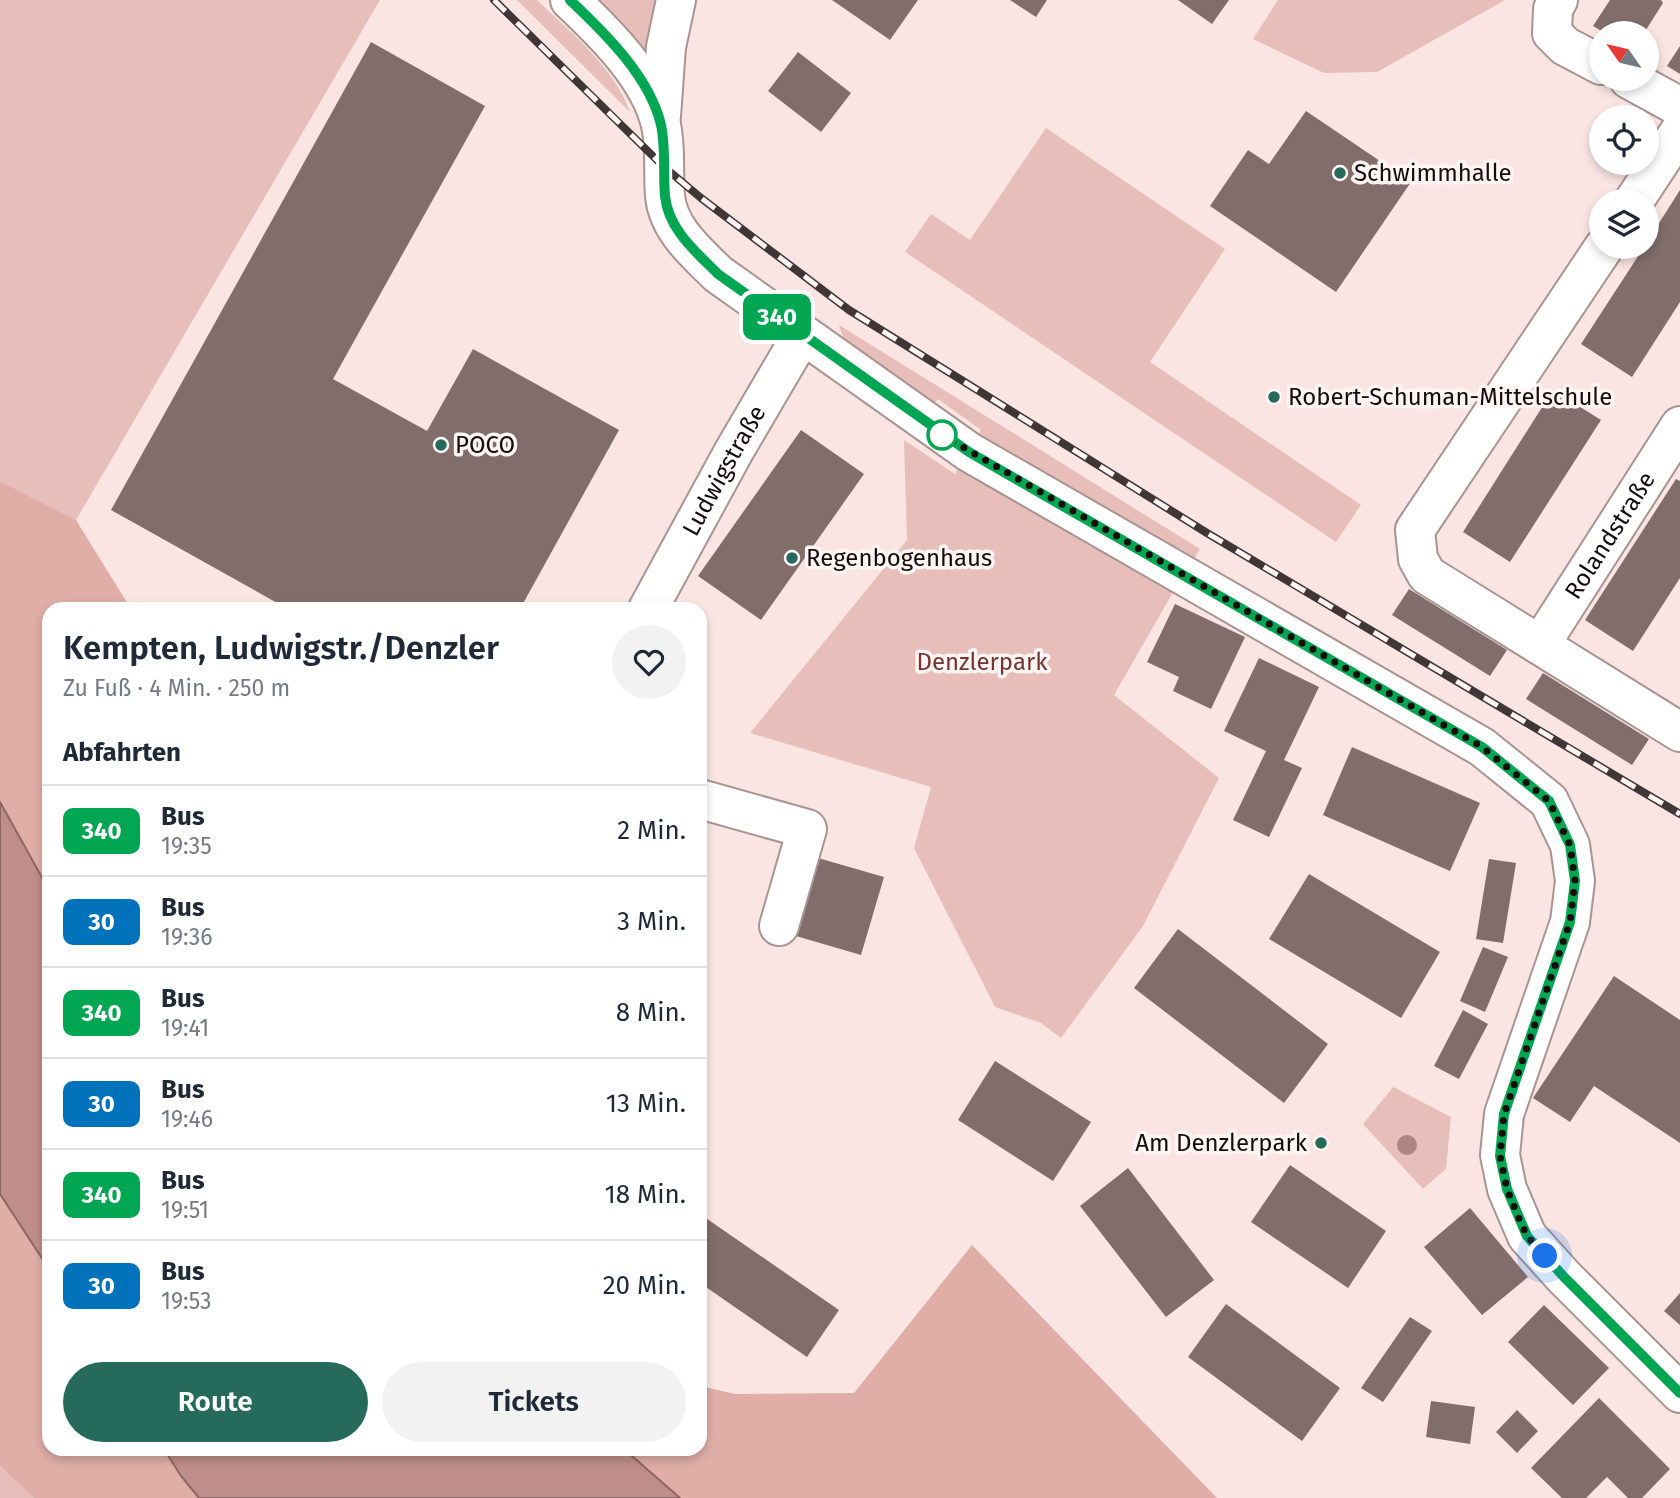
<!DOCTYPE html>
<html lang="de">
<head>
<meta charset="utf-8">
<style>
	body { margin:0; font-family:"Fira Sans",sans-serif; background:#f2f2f3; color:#1f2937; height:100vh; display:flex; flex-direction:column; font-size:26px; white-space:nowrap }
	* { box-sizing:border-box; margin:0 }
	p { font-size:23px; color:#747a83 }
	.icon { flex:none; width:38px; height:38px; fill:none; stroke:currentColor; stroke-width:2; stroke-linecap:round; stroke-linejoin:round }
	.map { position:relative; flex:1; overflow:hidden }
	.side { position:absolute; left:42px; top:602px; width:665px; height:854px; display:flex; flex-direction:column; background:#fff; border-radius:21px; box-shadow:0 4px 10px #0003 }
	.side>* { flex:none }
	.badge { padding:0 14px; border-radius:10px; font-size:24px; line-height:46px }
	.needle { width:46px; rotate:304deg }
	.controls { position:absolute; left:1589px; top:21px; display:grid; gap:14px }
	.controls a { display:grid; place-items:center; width:70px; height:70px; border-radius:50%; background:#fff; box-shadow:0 4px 10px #0003; font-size:35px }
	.you { position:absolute; width:35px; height:35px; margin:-18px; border:5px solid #fff; border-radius:50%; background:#1a73e8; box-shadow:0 0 0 10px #1a73e833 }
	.map>.badge { position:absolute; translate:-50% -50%; box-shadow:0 0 0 4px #fff }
	h2 { padding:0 21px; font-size:26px; line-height:63px }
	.round { display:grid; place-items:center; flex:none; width:74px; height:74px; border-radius:37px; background:#f2f2f3 }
	.overview { display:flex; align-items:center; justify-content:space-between; height:119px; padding:0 21px }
	h1 { font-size:33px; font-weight:600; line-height:52px }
	.action { display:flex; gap:14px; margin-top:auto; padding:14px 21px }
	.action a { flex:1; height:80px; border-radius:42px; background:#266a5b; color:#fff; font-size:28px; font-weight:600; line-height:80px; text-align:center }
	.action a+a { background:#f2f2f3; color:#1f2937 }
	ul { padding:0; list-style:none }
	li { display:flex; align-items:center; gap:21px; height:91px; padding:0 21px; border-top:2px solid #e0e1e3 }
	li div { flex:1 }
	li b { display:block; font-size:26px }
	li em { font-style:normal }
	li .badge { min-width:77px; font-weight:700; text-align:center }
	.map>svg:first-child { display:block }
</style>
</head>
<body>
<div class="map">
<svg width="1680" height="1498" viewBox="0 0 1680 1498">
	<rect width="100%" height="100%" fill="#fae5e2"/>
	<!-- green -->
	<path fill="#e7beb9" d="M 0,0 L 380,0 L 76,520 L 0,481 Z
		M 517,0 L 537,0 C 571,33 614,67 630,112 Z
		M 582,0 L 669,0 L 655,96 Z
		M 1278,0 L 1505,0 L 1377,72 L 1324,73 L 1253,39 Z
		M 1046,128 L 1225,249 L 1150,362 L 1361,505 L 1336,542 L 905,252 L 931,214 L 970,240 Z
		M 839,325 L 1200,549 L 1190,565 L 976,439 L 981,430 L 938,399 L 931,407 L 844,340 Z
		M 904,440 L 955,474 L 962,462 L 1176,587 L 1114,695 L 1219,778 L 1143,926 L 1061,1038 L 1041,1023 L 995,1007 L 914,848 L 931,787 L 750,733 L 907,540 Z
		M 1393,1087 L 1451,1117 L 1446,1169 L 1423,1189 L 1363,1124 Z
		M 0,1466 L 34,1498 L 0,1498 Z"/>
	<!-- forest -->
	<path fill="#e0ada7" d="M 0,481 L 76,520 L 131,609 L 49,609 L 49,724 L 47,726 L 49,729 L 49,890 L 0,802 Z
		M 0,1194 L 49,1269 L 49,1449 L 164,1449 L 181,1476 L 199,1498 L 34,1498 L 0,1466 Z
		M 972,1245 L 1217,1498 L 680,1498 L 624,1449 L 700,1449 L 700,1386 L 735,1394 L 854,1393 Z"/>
	<!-- water -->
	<path fill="#bf8e88" stroke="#8c6763" stroke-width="2" d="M 0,802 L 49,890 L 49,1269 L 0,1194 Z
		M 164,1449 L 624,1449 L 680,1498 L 199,1498 L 181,1476 Z"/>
	<!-- building -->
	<path fill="#816e6b" d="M 832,0 L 918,0 L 890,40 Z
		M 1010,0 L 1047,0 L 1036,17 Z
		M 1178,0 L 1229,0 L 1212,24 Z
		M 1610,0 L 1661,0 L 1663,3 L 1644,33 L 1605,33 L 1593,26 Z
		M 371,42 L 485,106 L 333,379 L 427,431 L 473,349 L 619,430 L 520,609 L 288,609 L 111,510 Z
		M 1680,46 L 1680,74 L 1667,66 Z
		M 798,52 L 851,93 L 821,132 L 768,91 Z
		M 1306,111 L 1411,182 L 1336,292 L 1210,206 L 1248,150 L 1269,164 Z
		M 1680,190 L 1680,302 L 1632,377 L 1581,344 L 1644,247 L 1647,247 L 1647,242 Z
		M 1553,390 L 1601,420 L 1510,562 L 1463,532 Z
		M 801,430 L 864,474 L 761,620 L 698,576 Z
		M 1676,479 L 1680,481 L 1680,578 L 1633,651 L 1585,620 Z
		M 1409,589 L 1507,650 L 1490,676 L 1392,615 Z
		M 1175,604 L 1245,637 L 1211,709 L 1173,691 L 1179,677 L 1147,662 Z
		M 1259,658 L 1319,687 L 1284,760 L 1302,768 L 1269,837 L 1233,820 L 1266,751 L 1224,731 Z
		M 1543,673 L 1649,739 L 1632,765 L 1526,699 Z
		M 1352,747 L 1480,803 L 1450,871 L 1323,815 Z
		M 818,858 L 884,877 L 861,955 L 796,936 Z
		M 1489,859 L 1516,863 L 1503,943 L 1476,939 Z
		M 1309,874 L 1440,952 L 1401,1018 L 1269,939 Z
		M 1178,929 L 1328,1044 L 1284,1103 L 1134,988 Z
		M 1483,947 L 1508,957 L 1485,1012 L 1460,1001 Z
		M 1614,976 L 1680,1020 L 1680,1143 L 1594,1086 L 1570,1122 L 1533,1098 Z
		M 1463,1010 L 1488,1024 L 1459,1079 L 1434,1066 Z
		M 995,1061 L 1091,1122 L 1053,1181 L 958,1120 Z
		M 1290,1165 L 1386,1231 L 1348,1288 L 1251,1222 Z
		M 1128,1168 L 1214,1280 L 1166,1317 L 1080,1206 Z
		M 1470,1208 L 1528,1277 L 1482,1315 L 1424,1247 Z
		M 700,1214 L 839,1310 L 807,1357 L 700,1283 Z
		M 1680,1293 L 1680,1325 L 1664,1311 Z
		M 1226,1304 L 1340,1388 L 1302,1441 L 1188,1357 Z
		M 1544,1305 L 1609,1368 L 1573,1405 L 1508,1342 Z
		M 1410,1317 L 1432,1331 L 1383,1402 L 1361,1388 Z
		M 1599,1398 L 1670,1469 L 1642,1498 L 1628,1498 L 1607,1477 L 1586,1498 L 1562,1498 L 1531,1468 Z
		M 1431,1401 L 1475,1407 L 1470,1444 L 1426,1437 Z
		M 1517,1410 L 1538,1431 L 1517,1453 L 1496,1432 Z"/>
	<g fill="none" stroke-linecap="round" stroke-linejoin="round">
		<defs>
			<g id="minor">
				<path d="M 570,0 C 605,33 650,77 661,125 C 666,148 663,173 665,196 C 668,229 696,252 718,274 L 969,452 L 1482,747 L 1549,801 L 1570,845 L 1575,881 L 1570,922 L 1504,1114 L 1500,1155 L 1507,1189 L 1527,1236 L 1564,1277 L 1680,1393"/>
				<path d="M 1558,0 L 1553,9 L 1552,33 L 1565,46 L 1601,65"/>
				<path d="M 1629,79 L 1680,107"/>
				<path d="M 661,116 L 666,47 L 676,0"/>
				<path d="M 1634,201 L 1680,131"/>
				<path d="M 1604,247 L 1415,530 L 1418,559 L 1427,575 L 1680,732"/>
				<path id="s1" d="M 648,609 L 734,451 L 802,335"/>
				<path id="s2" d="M 1540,645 L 1680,426"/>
				<path d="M 700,799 L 807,829 L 779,926"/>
			</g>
		</defs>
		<!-- minor casing -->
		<use href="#minor" stroke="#a89492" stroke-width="42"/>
		<!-- minor -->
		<use href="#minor" stroke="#fff" stroke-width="38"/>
		<defs>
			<path id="rail" d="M 494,0 L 663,166 L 701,198 L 849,310 L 1207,533 L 1680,814"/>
		</defs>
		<!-- rail casing -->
		<use href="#rail" stroke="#403635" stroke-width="8"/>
		<!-- rail -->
		<use href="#rail" stroke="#fef5f4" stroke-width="5" stroke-dasharray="16" stroke-linecap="butt"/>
	</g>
	<!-- trees -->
	<circle fill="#b08480" cx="1407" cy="1145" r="10"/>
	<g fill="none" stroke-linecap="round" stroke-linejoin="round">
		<defs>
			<path id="line" d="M 570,0 C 605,33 650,77 661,125 C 666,148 663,173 665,196 C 668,229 696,252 718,274 L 969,452 L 1482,747 L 1549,801 L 1570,845 L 1575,881 L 1570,922 L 1504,1114 L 1500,1156 L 1507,1189 L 1527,1236 L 1564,1277 L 1680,1393"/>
		</defs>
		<!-- line casing -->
		<use href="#line" stroke="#fff" stroke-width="16"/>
		<!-- line -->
		<use href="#line" stroke="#00a651" stroke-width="10"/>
		<!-- walk -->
		<path stroke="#140d0c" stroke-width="7" stroke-dasharray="0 12.6" d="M 942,435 L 1482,747 L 1549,801 L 1570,845 L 1575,881 L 1570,922 L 1504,1114 L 1500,1156 L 1507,1189 L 1517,1214 L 1527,1236 L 1545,1256"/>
	</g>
	<!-- markers -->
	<g fill="#266a5b" stroke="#fef5f4" stroke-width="2.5">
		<circle cx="1340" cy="173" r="7"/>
		<circle cx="1274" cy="397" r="7"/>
		<circle cx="441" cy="445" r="7"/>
		<circle cx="792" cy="558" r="7"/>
		<circle cx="1321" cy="1143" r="7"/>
	</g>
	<circle fill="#fff" stroke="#00a651" stroke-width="3.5" cx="942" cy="435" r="14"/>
	<g text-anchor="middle" stroke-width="7" stroke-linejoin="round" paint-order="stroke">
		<!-- poi labels -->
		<g font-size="24" fill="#140d0c" stroke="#fef5f4" text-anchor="start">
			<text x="1354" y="181">Schwimmhalle</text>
			<text x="1288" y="405">Robert-Schuman-Mittelschule</text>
			<text x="455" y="453">POCO</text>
			<text x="806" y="566">Regenbogenhaus</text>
			<text x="1307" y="1151" text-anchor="end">Am Denzlerpark</text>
		</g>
		<!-- street labels -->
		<g font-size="24" fill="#140d0c" stroke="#fef5f4">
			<text dy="8" stroke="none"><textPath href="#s1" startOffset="158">Ludwigstraße</textPath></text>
			<text dy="8" stroke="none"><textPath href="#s2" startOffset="130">Rolandstraße</textPath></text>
		</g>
		<!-- park labels -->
		<g font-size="24" fill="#743430" stroke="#fef5f4">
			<text x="982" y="670">Denzlerpark</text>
		</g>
	</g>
</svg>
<div class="controls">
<a><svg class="needle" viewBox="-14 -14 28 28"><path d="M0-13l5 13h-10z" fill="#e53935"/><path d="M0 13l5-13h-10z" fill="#747a83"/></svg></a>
<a><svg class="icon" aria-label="locate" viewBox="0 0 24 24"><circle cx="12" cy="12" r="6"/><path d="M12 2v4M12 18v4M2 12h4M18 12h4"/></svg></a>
<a><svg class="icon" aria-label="layers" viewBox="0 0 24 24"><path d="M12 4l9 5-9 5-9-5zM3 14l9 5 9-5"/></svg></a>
</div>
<div class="you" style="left:1545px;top:1256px"></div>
<b class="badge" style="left:777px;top:317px;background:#00a651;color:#fff">340</b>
<section class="side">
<div class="overview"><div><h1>Kempten, Ludwigstr./Denzler</h1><p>Zu Fuß · 4 Min. · 250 m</p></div><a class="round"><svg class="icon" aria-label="heart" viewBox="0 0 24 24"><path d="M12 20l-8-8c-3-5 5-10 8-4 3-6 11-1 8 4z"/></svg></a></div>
<h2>Abfahrten</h2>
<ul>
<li><span class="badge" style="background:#00a651;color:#fff">340</span><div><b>Bus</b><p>19:35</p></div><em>2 Min.</em></li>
<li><span class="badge" style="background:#0072bc;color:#fff">30</span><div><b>Bus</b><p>19:36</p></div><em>3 Min.</em></li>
<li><span class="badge" style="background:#00a651;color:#fff">340</span><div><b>Bus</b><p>19:41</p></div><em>8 Min.</em></li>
<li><span class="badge" style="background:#0072bc;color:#fff">30</span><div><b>Bus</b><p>19:46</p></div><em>13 Min.</em></li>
<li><span class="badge" style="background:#00a651;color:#fff">340</span><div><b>Bus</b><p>19:51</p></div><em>18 Min.</em></li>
<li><span class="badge" style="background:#0072bc;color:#fff">30</span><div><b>Bus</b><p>19:53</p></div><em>20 Min.</em></li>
</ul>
<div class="action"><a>Route</a><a>Tickets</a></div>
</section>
</div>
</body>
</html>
